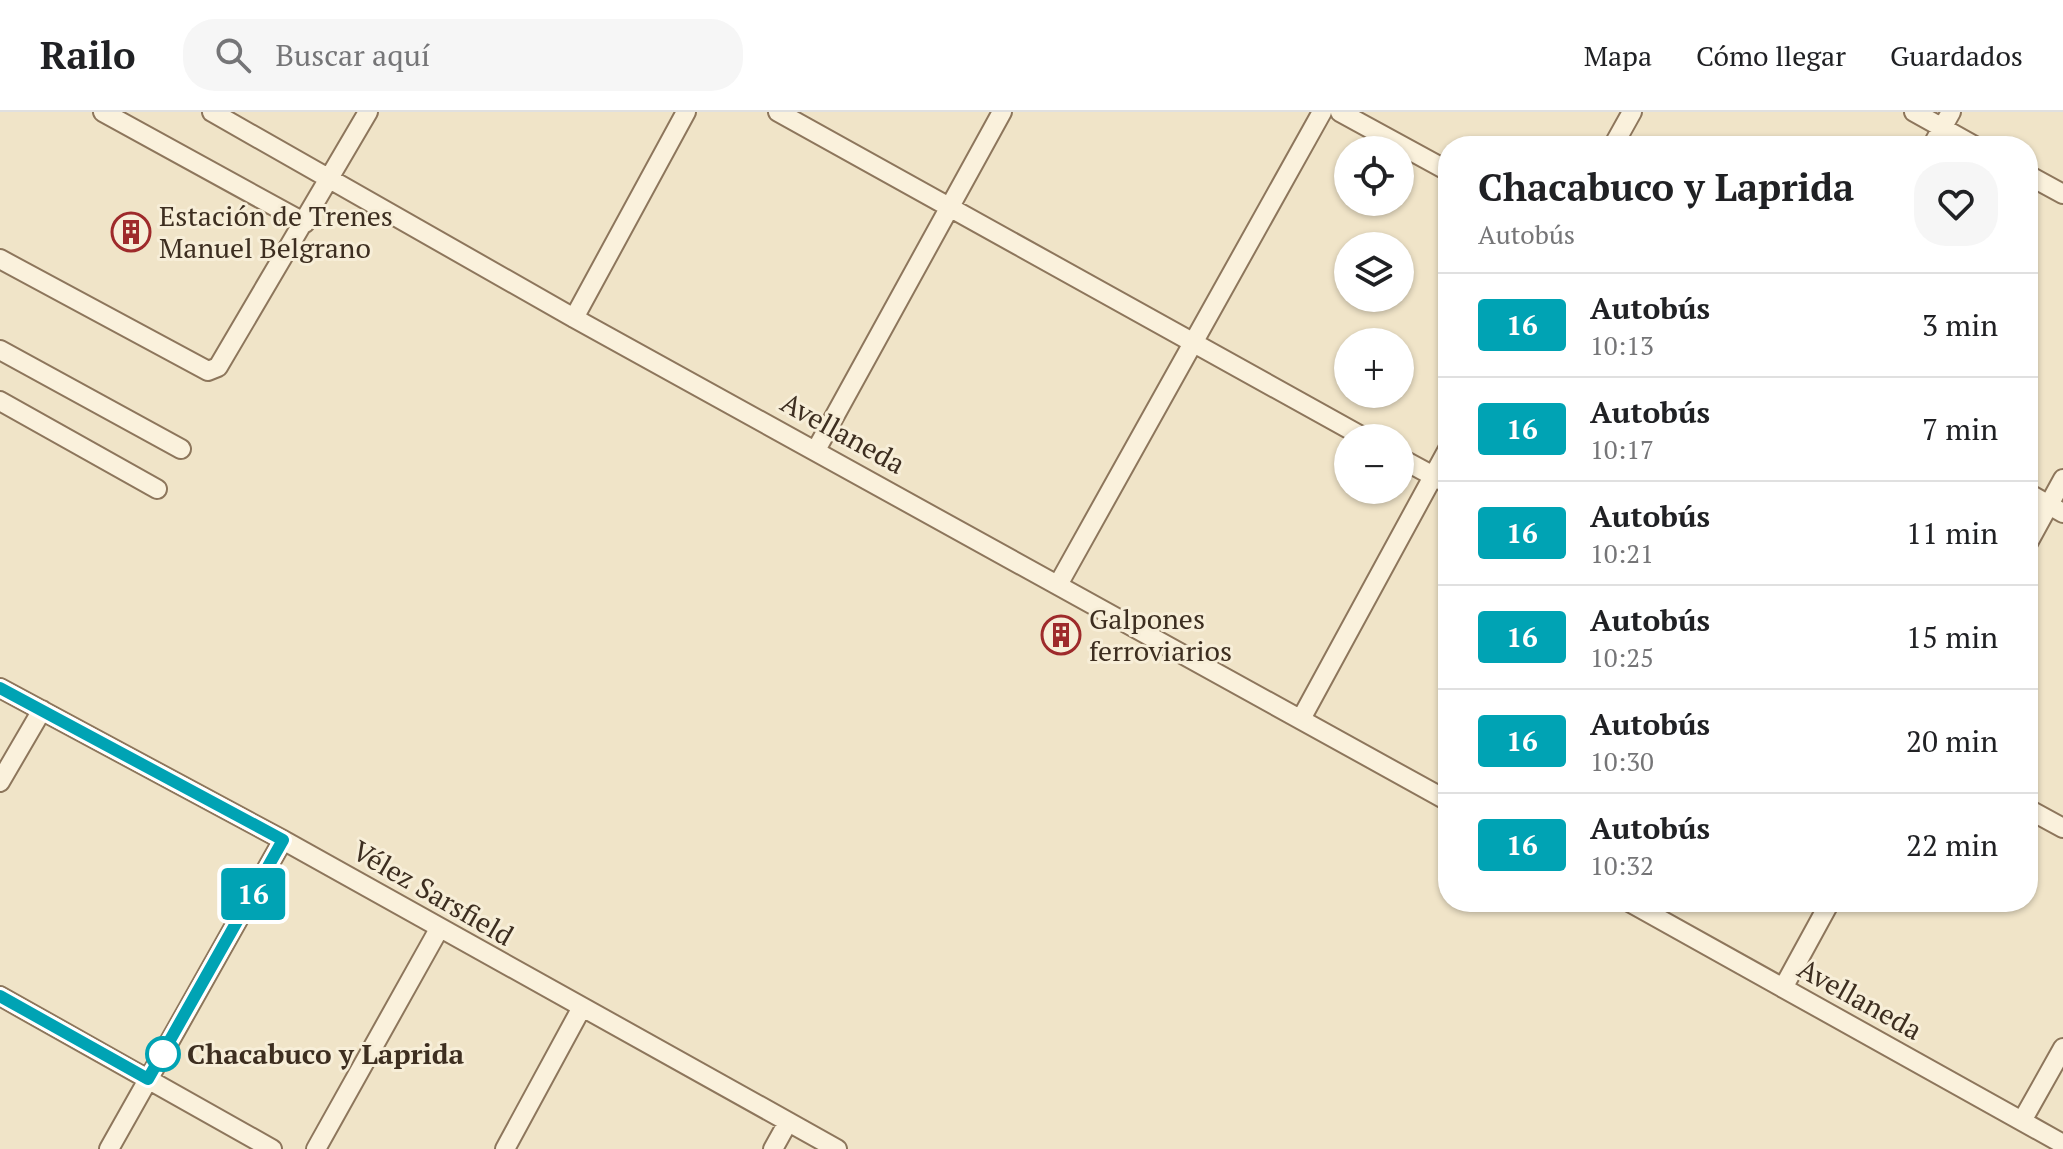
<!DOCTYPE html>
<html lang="es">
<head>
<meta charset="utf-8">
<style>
	body { margin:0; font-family:"PT Serif",serif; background:#f6f6f6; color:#202124; height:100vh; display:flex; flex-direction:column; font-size:30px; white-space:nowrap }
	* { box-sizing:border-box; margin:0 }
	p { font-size:26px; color:#757577 }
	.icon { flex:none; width:44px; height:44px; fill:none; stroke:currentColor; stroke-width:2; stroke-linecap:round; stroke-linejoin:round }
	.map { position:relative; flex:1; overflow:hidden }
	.sheet { position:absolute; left:1438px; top:24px; width:600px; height:776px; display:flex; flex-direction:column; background:#fff; border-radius:32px; box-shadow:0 2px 6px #0004 }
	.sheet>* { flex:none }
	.badge { padding:0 16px; border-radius:6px; font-size:28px; line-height:52px }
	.fabs { position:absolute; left:1334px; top:24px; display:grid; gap:16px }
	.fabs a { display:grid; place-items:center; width:80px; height:80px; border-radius:50%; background:#fff; box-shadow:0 2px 6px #0004; font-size:40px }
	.map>.badge { position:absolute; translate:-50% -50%; box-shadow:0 0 0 4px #fff }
	.round { display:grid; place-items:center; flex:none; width:84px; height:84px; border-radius:32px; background:#f6f6f6 }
	.summary { display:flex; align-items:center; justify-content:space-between; height:136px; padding:0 40px }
	h1 { font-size:38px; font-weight:800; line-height:60px }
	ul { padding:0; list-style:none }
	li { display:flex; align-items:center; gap:24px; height:104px; padding:0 40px; border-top:2px solid #e0e0e0 }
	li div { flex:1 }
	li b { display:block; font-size:30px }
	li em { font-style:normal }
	li .badge { min-width:88px; font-weight:700; text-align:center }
	header { display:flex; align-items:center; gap:48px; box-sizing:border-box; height:112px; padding:0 40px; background:#fff; border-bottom:2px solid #e0e0e0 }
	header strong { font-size:38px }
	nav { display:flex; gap:44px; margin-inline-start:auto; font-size:28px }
	.search { width:560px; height:72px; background:#f6f6f6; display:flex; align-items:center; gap:20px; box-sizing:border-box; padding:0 28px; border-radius:32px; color:#757577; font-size:30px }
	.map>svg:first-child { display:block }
</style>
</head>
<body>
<header>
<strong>Railo</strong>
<div class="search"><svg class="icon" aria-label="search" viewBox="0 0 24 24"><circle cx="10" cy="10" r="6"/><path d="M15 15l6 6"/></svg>Buscar aquí</div>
<nav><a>Mapa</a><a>Cómo llegar</a><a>Guardados</a></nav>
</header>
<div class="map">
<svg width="2063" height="1037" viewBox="0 0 2063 1037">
	<rect width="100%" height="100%" fill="#f0e4c8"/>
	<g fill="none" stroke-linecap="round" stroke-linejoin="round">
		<defs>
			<path id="minor" d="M 103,0 L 305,111
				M 212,0 L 574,206 L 1448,689
				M 778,0 L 1365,326
				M 1340,0 L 1448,59
				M 1914,0 L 1975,34
				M 1613,34 L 1632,0
				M 1932,34 L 1951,0
				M 2028,63 L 2063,82
				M 0,147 L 208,259 L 218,255 L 368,0
				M 574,206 L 686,0
				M 0,238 L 181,337
				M 0,289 L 157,377
				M 816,338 L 1002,0
				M 1400,346 L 1448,372
				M 2028,381 L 2063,401
				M 2028,431 L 2063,367
				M 1059,471 L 1322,0
				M 0,576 L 283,728 L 837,1037
				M 1301,607 L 1448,337
				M 0,670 L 42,598
				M 2028,697 L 2063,716
				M 1629,790 L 2063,1032
				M 1783,876 L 1830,790
				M 0,884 L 272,1037
				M 2022,1009 L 2063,936
				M 109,1037 L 283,728
				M 316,1037 L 439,817
				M 505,1037 L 581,897
				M 773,1037 L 788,1010"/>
		</defs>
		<!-- minor casing -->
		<use href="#minor" stroke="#8d765c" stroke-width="22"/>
		<!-- minor -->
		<use href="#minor" stroke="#faf1dc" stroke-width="18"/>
	</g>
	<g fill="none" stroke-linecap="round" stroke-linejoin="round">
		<defs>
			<path id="line" d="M 0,576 L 283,728 L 148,967 L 0,884"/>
		</defs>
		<!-- line casing -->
		<use href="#line" stroke="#fff" stroke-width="18"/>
		<!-- line -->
		<use href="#line" stroke="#00a3b4" stroke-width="12"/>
	</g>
	<!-- icons -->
	<defs>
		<symbol id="building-ring" viewBox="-11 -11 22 22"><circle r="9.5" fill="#f7eed8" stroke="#9e2a2b" stroke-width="1.5"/><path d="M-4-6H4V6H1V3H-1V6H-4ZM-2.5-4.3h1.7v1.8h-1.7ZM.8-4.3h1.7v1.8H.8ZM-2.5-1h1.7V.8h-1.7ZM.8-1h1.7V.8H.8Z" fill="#9e2a2b"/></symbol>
	</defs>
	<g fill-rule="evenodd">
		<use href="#building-ring" x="109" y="98" width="44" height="44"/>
		<use href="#building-ring" x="1039" y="501" width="44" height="44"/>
	</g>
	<!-- markers -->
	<circle fill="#fff" stroke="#00a3b4" stroke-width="4" cx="163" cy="942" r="16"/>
	<g text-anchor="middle" stroke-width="6" stroke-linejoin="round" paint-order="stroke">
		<!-- poi labels -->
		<g font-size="28" fill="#3d2e20" stroke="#f7eed8" text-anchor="start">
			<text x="159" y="114">Estación de Trenes<tspan x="159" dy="32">Manuel Belgrano</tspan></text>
			<text x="1089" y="517">Galpones<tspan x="1089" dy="32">ferroviarios</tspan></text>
		</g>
		<!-- street labels -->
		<g font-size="28" fill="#3d2e20" stroke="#f7eed8">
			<text transform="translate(843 321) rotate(29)" y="10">Avellaneda</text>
			<text transform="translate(433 781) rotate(30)" y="10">Vélez Sarsfield</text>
			<text transform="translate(1860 887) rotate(29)" y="10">Avellaneda</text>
		</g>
		<!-- stop labels -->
		<g font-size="28" font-weight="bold" fill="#3d2e20" stroke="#f7eed8" text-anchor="start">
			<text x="187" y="952">Chacabuco y Laprida</text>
		</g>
	</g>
</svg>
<div class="fabs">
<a><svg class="icon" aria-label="locate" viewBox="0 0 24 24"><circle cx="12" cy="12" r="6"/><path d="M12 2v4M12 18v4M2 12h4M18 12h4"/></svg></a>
<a><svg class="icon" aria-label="layers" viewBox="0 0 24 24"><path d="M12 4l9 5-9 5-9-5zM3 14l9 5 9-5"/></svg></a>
<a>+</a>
<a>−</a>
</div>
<b class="badge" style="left:253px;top:782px;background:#00a3b4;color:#fff">16</b>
<section class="sheet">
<div class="summary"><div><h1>Chacabuco y Laprida</h1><p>Autobús</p></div><a class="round"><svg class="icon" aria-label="heart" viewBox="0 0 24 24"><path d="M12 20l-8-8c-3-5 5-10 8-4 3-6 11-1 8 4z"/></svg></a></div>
<ul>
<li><span class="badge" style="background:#00a3b4;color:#fff">16</span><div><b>Autobús</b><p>10:13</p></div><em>3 min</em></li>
<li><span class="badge" style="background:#00a3b4;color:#fff">16</span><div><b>Autobús</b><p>10:17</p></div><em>7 min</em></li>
<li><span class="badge" style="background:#00a3b4;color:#fff">16</span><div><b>Autobús</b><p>10:21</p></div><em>11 min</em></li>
<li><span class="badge" style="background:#00a3b4;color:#fff">16</span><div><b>Autobús</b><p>10:25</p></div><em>15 min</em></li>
<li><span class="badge" style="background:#00a3b4;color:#fff">16</span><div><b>Autobús</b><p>10:30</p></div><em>20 min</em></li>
<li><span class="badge" style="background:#00a3b4;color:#fff">16</span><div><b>Autobús</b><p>10:32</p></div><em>22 min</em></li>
</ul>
</section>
</div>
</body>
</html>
